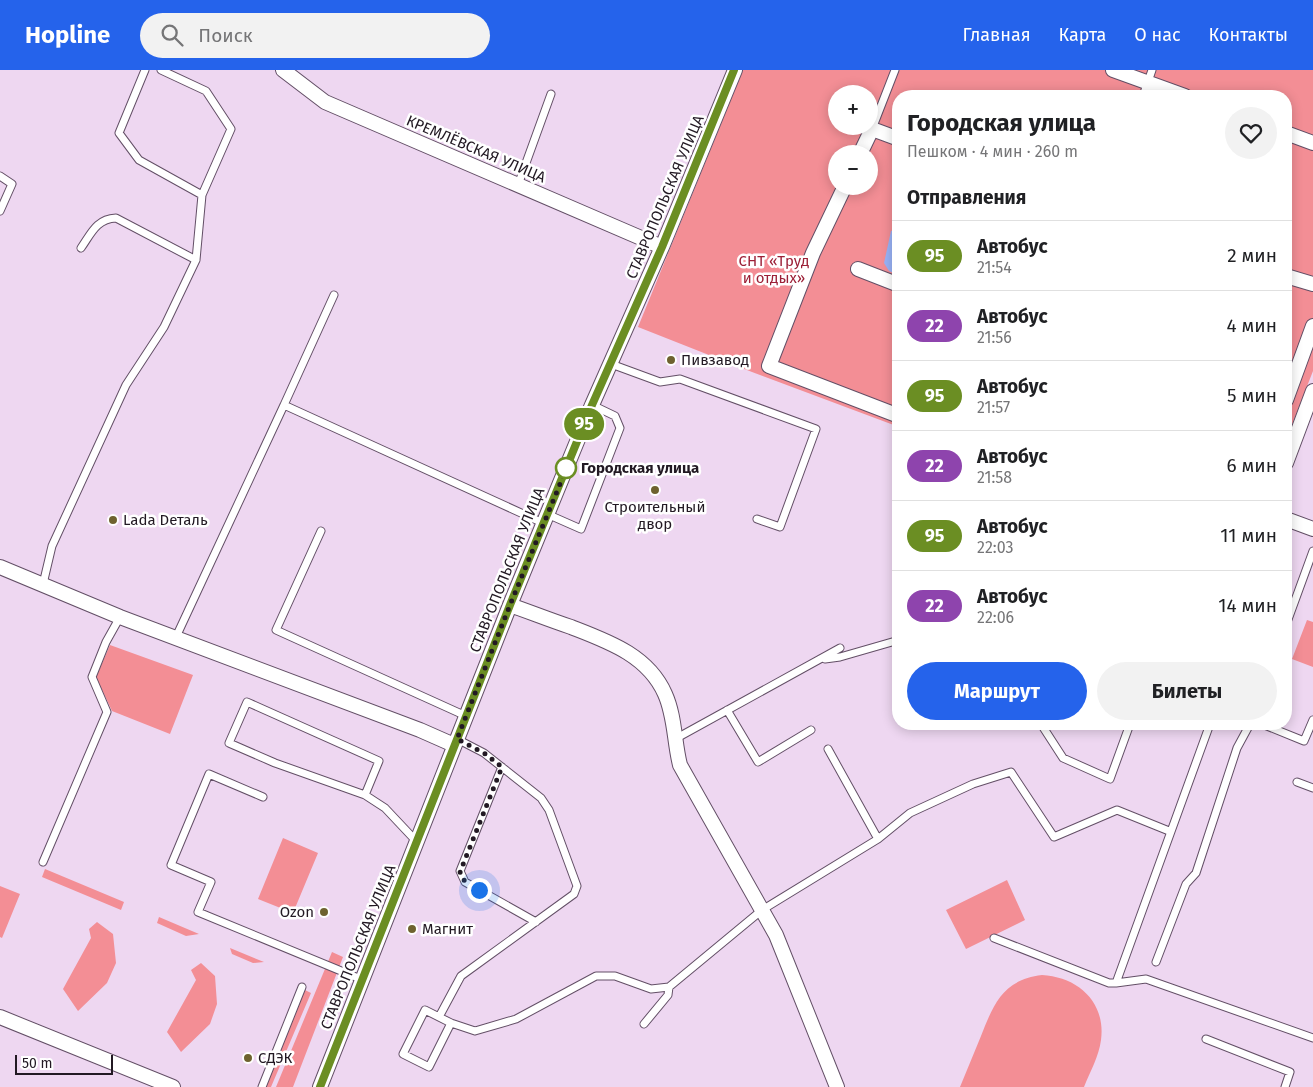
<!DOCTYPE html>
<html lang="ru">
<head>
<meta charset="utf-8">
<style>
	body { margin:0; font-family:"Fira Sans",sans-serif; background:#f2f2f2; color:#202124; height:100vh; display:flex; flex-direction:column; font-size:19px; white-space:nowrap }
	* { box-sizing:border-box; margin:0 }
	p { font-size:16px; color:#757577 }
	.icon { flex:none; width:28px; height:28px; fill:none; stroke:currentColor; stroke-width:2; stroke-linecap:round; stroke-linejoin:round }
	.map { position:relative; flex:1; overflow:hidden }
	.details { position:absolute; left:892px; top:20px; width:400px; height:640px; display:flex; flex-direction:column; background:#fff; border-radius:20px; box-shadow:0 2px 12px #0003 }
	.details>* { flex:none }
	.badge { padding:0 10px; border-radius:16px; font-size:18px; line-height:32px }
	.fabs { position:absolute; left:828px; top:15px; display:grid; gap:10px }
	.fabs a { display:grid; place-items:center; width:50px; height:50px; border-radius:50%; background:#fff; box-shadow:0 2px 12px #0003; font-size:25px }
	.scale { position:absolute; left:15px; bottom:12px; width:98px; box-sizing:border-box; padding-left:5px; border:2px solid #221923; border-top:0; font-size:14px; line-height:18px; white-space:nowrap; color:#221923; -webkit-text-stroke:4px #fff; paint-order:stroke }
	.you { position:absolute; width:25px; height:25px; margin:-12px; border:4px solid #fff; border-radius:50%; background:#1a73e8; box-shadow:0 0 0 8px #1a73e833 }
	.map>.badge { position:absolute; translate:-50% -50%; box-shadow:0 0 0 2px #fff }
	h2 { padding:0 15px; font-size:19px; line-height:45px }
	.round { display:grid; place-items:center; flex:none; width:52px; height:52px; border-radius:26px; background:#f2f2f2 }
	.head { display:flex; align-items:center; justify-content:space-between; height:85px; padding:0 15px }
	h1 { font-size:24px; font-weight:700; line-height:38px }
	.button { display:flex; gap:10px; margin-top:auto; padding:10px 15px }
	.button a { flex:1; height:58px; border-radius:30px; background:#2563eb; color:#fff; font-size:20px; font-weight:700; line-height:58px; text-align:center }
	.button a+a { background:#f2f2f2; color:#202124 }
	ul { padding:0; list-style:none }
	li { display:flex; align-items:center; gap:15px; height:70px; padding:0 15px; border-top:1px solid #e0e0e0 }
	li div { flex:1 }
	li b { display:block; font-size:19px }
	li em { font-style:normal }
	li .badge { min-width:55px; font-weight:700; text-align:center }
	header { display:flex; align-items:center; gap:30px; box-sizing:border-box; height:70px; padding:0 25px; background:#2563eb; color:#fff }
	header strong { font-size:24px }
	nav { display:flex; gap:28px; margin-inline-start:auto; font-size:18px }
	.search { width:350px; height:45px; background:#f2f2f2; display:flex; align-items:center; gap:12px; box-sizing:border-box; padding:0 18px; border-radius:28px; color:#757577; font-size:19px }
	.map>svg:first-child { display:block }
</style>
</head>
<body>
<header>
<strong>Hopline</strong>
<div class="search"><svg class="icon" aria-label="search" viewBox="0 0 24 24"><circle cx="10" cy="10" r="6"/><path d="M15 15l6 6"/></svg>Поиск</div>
<nav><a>Главная</a><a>Карта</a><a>О нас</a><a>Контакты</a></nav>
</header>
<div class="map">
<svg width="1313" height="1017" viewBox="0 0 1313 1017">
	<rect width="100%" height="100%" fill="#eed7f1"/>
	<!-- green -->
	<path fill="#f38e95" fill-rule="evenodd" d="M 743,0 L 1313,0 L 1313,301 L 1286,370 L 1286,26 L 899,26 L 899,357 L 752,302 L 638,257 ZM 836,24 L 869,24 L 869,56 L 836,56 ZM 836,84 L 869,84 L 869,116 L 836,116 Z
		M 1307,550 L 1313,552 L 1313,597 L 1292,589 Z
		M 110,575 L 193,605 L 170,664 L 112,641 L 96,607 Z
		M 283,768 L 318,783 L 293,843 L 258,829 Z
		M 45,799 L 124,832 L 121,840 L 42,807 Z
		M 1007,810 L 1025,850 L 966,879 L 946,840 Z
		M 0,816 L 20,824 L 2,868 L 0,867 Z
		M 159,847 L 199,864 L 186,866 L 157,853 Z
		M 97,852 L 113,864 L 116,893 L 107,913 L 78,941 L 63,919 L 91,868 L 89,859 Z
		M 230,878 L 264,892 L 253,893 L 232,884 Z
		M 332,882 L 343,887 L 293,1017 L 276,1017 Z
		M 201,893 L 215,906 L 217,934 L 210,954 L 181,982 L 167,962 L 196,910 L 191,900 Z
		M 1042,905 C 1078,907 1106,932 1101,970 C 1099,986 1090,1002 1084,1017 L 960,1017 C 967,1000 974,983 981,966 C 994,933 1003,910 1042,905 Z
		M 305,920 L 311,923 L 271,1017 L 264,1017 Z"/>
	<!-- water -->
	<path fill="#99b2f7" d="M 894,160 L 899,166 L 898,205 L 889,201 L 884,193 L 891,161 Z"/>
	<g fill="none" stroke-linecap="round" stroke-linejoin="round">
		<defs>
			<path id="service" d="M 145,0 L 119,63 L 139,90 L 202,125
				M 1143,26 L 1152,0
				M 872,59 L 895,0
				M 0,106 L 12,114 L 0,141
				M 518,115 L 551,24
				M 81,178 C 91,164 96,149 116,148 L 196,190
				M 611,294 L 660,312 L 680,309 L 816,359 L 780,457 L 757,449
				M 284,335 L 334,225
				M 547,444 L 581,459 L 620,358 L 615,346 L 592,335
				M 321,461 L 276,560 L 466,646
				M 43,514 L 52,476 L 126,315 L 164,257 L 196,190 L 202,125 L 231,59 L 206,21 L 161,0
				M 1286,555 L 1313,481
				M 176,567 L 284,335 L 543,453
				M 825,589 L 840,587 L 899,570
				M 727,640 L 758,692 L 811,660
				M 1041,654 L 1063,688 L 1110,709 L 1130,654
				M 1210,654 L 1116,913 L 1146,909 L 1313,968
				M 1262,654 L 1304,671 L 1313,650
				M 675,669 L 840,578
				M 828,679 L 878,769
				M 502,697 L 460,801 L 465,812 L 536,852
				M 1297,712 L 1313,718
				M 365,725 L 379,691 L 247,632 L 229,673 L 275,693 L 365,725 L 385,738 L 417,772
				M 263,727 L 209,704 L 171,795 L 211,812 L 198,842 L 363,910
				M 43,792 L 107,642 L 92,607 L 106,572 L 120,547
				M 994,868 L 1109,913 L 1116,913
				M 1156,892 L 1186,814 L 1196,803 L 1237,678 L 1250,654
				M 425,940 L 451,953 L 429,997 L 403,984 Z
				M 439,947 L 461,906 L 574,824 L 577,816 L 549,740 L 541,728 L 484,683 L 457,669
				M 451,953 L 475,961 L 516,949 L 596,906 L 615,906 L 651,919 L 669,917 L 762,840 L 878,769 L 910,743 L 973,714 L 1011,702 L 1054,767 L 1117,740 L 1169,761
				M 644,954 L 668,925 L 669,917
				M 1206,969 L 1290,1002 L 1285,1017
				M 262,1017 L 302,917"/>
			<path id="minor" d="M 283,0 L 325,32 L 662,177
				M 1113,0 L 1185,26
				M 1286,63 L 1313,73
				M 860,84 L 872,59 L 899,69
				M 845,116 L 813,183 L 769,296 L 899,346
				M 858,199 L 899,215
				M 1286,206 L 1313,214
				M 1286,330 L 1313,256
				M 1286,393 L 1313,321
				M 1286,449 L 1313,459
				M 0,497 L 120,547 L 420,660 L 454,675
				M 510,535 C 530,542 550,550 571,557 C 607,571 648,585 665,624 C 675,646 674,671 680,695 L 776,865 L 837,1017
				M 0,947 L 173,1017
				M 320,1017 L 510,535 L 592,335 L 662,177 L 735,0"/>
		</defs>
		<!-- service casing -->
		<use href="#service" stroke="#634f66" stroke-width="9"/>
		<!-- minor casing -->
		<use href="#minor" stroke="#634f66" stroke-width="16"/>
		<!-- service -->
		<use href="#service" stroke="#fff" stroke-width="7"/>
		<!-- minor -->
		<use href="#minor" stroke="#fff" stroke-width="14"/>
	</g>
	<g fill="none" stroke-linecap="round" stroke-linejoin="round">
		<defs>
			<path id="line" d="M 320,1017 L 510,535 L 592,335 L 662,177 L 734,0"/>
		</defs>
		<!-- line casing -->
		<use href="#line" stroke="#fff" stroke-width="11"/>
		<!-- line -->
		<use href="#line" stroke="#6b8e23" stroke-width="8"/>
		<!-- walk -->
		<path stroke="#221923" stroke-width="5" stroke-dasharray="0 9" d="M 479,820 L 465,812 L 460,802 L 502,697 L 484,683 L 457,669 L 510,535 L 570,390 L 566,398"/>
	</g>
	<!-- markers -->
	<g fill="#6e622f" stroke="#fff" stroke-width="2">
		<circle cx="671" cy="290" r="5"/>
		<circle cx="655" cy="420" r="5"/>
		<circle cx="113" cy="450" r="5"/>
		<circle cx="324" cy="842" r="5"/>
		<circle cx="412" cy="859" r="5"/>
		<circle cx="248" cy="988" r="5"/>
	</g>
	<circle fill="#fff" stroke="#6b8e23" stroke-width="2.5" cx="566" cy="398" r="10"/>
	<g text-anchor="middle" stroke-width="5" stroke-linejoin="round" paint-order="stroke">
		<!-- street labels -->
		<g font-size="15" fill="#221923" stroke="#fff">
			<text transform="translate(476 79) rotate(23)" y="5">КРЕМЛЁВСКАЯ УЛИЦА</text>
			<text transform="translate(665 127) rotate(-67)" y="5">СТАВРОПОЛЬСКАЯ УЛИЦА</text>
			<text transform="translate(507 500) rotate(-68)" y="5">СТАВРОПОЛЬСКАЯ УЛИЦА</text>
			<text transform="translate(358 877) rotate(-68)" y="5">СТАВРОПОЛЬСКАЯ УЛИЦА</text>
		</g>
		<!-- park labels -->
		<g font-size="15" fill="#9c2037" stroke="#fff">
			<text x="774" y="196">СНТ «Труд<tspan x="774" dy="17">и отдых»</tspan></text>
		</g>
		<!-- poi labels -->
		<g font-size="15" fill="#221923" stroke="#fff" text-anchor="start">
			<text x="681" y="295">Пивзавод</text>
			<text x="655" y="442" text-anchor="middle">Строительный<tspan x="655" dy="17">двор</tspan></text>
			<text x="123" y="455">Lada Dеталь</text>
			<text x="314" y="847" text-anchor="end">Ozon</text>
			<text x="422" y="864">Магнит</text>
			<text x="258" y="993">СДЭК</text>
		</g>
		<!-- stop labels -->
		<g font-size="15" font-weight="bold" fill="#221923" stroke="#fff" text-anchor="start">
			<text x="581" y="403">Городская улица</text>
		</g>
	</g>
</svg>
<div class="fabs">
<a>+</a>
<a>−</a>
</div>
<div class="scale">50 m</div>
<div class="you" style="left:479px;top:820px"></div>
<b class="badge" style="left:584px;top:354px;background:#6b8e23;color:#fff">95</b>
<section class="details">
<div class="head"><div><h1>Городская улица</h1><p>Пешком · 4 мин · 260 m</p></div><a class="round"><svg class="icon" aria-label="heart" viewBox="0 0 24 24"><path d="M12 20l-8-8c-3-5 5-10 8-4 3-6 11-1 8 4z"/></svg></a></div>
<h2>Отправления</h2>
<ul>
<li><span class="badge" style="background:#6b8e23;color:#fff">95</span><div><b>Автобус</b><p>21:54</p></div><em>2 мин</em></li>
<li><span class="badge" style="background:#8e44ad;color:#fff">22</span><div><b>Автобус</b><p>21:56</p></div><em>4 мин</em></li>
<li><span class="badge" style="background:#6b8e23;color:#fff">95</span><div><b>Автобус</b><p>21:57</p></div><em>5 мин</em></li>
<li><span class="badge" style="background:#8e44ad;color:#fff">22</span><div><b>Автобус</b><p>21:58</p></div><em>6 мин</em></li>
<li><span class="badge" style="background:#6b8e23;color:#fff">95</span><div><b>Автобус</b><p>22:03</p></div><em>11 мин</em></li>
<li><span class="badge" style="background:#8e44ad;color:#fff">22</span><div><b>Автобус</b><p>22:06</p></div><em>14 мин</em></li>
</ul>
<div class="button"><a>Маршрут</a><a>Билеты</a></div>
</section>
</div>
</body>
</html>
